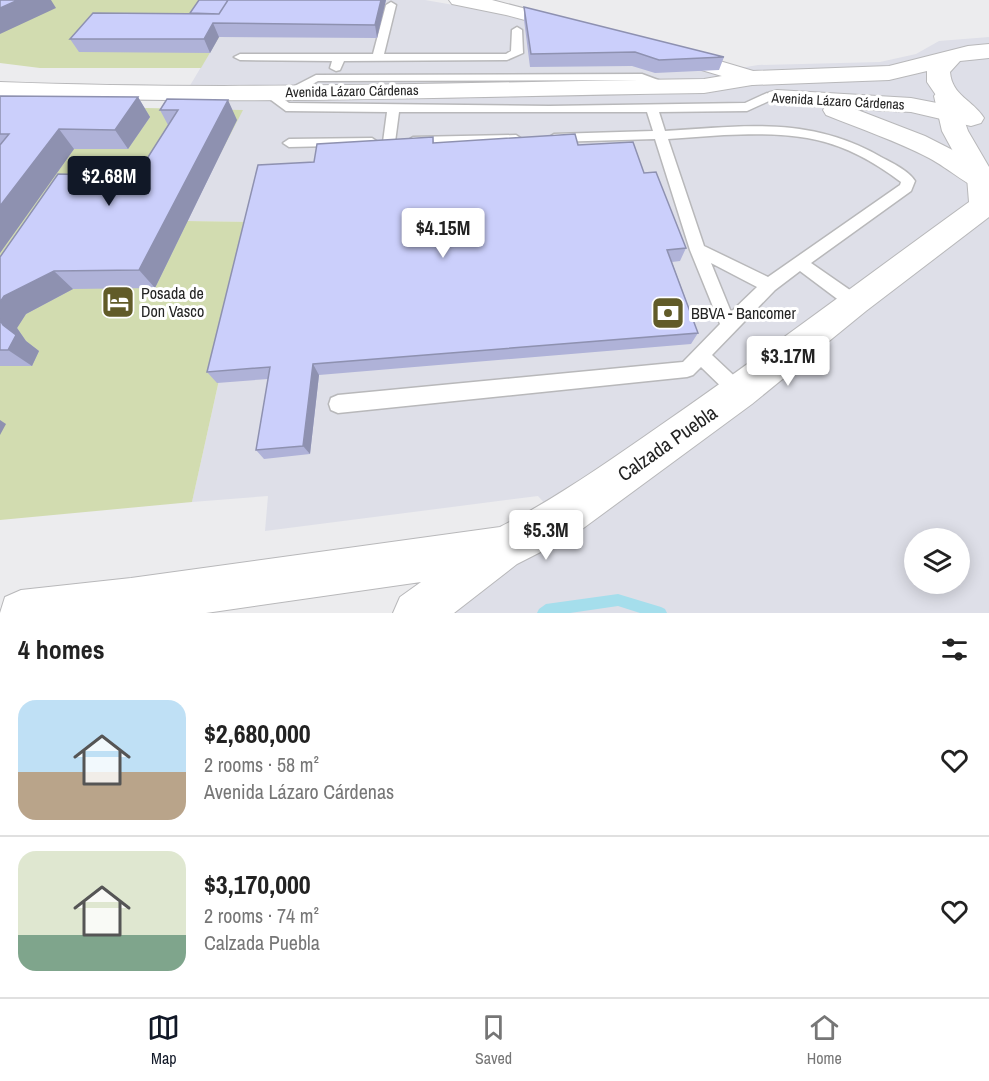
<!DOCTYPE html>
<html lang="en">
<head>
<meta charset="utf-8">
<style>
	body { margin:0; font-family:"Archivo Narrow",sans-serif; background:#f2f2f2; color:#222; height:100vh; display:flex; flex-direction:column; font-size:22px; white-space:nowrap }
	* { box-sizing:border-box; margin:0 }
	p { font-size:20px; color:#767676 }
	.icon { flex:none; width:33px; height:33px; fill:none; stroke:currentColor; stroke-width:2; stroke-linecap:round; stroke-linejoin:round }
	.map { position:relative; height:613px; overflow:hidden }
	.panel { display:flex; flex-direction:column; background:#fff; flex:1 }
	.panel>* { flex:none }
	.fabs { position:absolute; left:904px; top:528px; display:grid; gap:12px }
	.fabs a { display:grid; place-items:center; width:66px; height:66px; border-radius:50%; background:#fff; box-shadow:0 3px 15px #0003; font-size:30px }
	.price { position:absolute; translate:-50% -51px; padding:0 14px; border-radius:6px; background:#fff; color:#222; font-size:20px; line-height:39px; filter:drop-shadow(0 2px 3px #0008) }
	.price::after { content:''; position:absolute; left:50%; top:36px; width:18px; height:14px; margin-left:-9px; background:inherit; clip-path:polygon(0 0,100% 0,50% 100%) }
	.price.active { background:#111827; color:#fff }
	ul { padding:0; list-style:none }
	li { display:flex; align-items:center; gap:18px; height:150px; padding:0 18px }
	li+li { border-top:2px solid #e0e0e0 }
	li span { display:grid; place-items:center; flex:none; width:168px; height:120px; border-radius:18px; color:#555 }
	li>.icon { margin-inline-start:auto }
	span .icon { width:72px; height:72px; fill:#fffc; stroke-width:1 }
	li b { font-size:26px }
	h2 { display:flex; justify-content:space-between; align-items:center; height:72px; padding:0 18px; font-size:26px }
	.dock { display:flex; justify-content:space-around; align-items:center; height:84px; border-top:2px solid #e0e0e0; background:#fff; font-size:16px; color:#767676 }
	.dock a { display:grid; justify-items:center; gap:3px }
	.dock .active { color:#111827 }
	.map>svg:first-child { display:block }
	.built { fill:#dedfe8; fill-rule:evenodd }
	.green { fill:#d2dcb0 }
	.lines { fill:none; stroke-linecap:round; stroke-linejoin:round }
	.stream { fill:#a5deec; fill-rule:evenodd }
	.lane-casing { stroke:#b8b8ba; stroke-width:3 }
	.street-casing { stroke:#b8b8ba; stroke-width:2 }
	.primary-casing { stroke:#b8b8ba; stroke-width:2 }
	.lane { fill:#fff; fill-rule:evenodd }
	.street { fill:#fff; fill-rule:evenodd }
	.primary { fill:#fff; fill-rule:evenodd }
	.wall { fill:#afb2d8 }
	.shaded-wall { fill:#8e91b0 }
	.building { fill:#cbcffb; stroke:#8e91b0; stroke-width:1.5 }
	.labels { text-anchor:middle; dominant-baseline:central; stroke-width:6; stroke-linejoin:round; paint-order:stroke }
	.far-street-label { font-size:14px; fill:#242424; stroke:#fff }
	.poi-label { font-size:16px; fill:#242424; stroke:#fff; text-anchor:start }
	.near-street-label { font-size:20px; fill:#242424; stroke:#fff }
</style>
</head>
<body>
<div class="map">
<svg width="989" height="613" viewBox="0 0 989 613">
	<rect width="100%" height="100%" fill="#ececee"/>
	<path class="built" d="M241,0H425L488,11L722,71L758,65L880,62L916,54L939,41L989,37V613H416L559,519L538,496L265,531L268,496L192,502L254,222L186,221L242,110L176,109ZM915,538H960V584H915Z"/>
	<path class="green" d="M0,0H241L201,68H40L0,63Z
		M0,105L243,110L186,221L254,222L192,502L0,520Z"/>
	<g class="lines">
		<path class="stream" d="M618,594L661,607L665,609L667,613H640L618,606L570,613H537L539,609L546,604Z"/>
		<g class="lane-casing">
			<path id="lane" d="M391,2L396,5L384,54H506L511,51L512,30L517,27L522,30L523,53L507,60L344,61L340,70L336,71L330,68L332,61L240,60L234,57L240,54H373L386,5Z
				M642,74L677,87L671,91L641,80L318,81L293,95L289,96L283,92L316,75Z
				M267,87L289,103L549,106L745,103L767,93L773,97L771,100L747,111L659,112L665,131C744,126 810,116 881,157C892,163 908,170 915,181L911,191L811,263L860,297L862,302L860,307L854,309L848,307L800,271L775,290L712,355L745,386L748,392L745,398L739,400L733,398L701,367L693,375L687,377L338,413L331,410L329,404L331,398L338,395L683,362L720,324L690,250L655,139L554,142L548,138L554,134L653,131L647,112H399L395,142L389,146L383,142L387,112L286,111L263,94L261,91ZM724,135C798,132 840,136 901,182L900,185L768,277L704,246L668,139ZM711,263L757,287L731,312Z
				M516,135L522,139L521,142L413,145L407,141L413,137Z
				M372,138L378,142L377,145L289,147L283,143L289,139Z"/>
		</g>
		<g class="street-casing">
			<path id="street" d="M449,0H492L573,21L576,25L573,29L566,31L506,15L452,4Z
				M676,48L760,73L764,78L760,83L752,85L668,60L665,55L668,50Z
				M946,89L954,91L968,131L989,167V217L866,311L752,404L574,535L517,564L454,613H393L400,597L421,582L206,613H0L5,597L21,590L131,578L500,527C557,498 606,463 658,427C764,354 865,277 969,202L967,177L942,131L934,96L938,91Z"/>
		</g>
		<g class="primary-casing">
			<path id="primary" d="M989,44V58L960,61L950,72C952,96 973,100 984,118L981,123L971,126L911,112L855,109L925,136L984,166L989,170V194C972,189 948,168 929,158C896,141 861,129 826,115L823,110L825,107L769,102L765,97L769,92L777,90L911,98L942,104L927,82V71L889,80L752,85L704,93C470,96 234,106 0,96V82C234,91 470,82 704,79L752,71L889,66L968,46Z"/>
		</g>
		<use href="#lane" class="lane"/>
		<use href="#street" class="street"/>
		<use href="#primary" class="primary"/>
	</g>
	<path class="wall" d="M386,0L377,38L219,37L210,53L79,52L70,39L190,13Z
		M524,7L724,57L719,70L655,73L632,66L530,67L524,20Z
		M0,96L138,97L150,117L128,149H74L0,253Z
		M167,99L237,120L155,288L73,289L26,314L17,328L26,341L39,351L32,366H0V257L136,176L168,125L160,110Z
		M433,137L434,143L578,145L644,173L686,248L680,261L672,262L698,333L691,344L319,375L310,454L264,459L256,450L268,379L217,383L207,372L314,162Z"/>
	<path class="shaded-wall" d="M18,0H51L56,8L0,34V8Z
		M381,0H386L377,38L375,25Z
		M213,23L219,37L210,53L204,39Z
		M138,97L150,117L128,149L115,130Z
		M228,100L237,120L155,288L139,270Z
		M59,129L74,149L0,253V206Z
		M54,271L73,289L26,314L17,328L26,341L39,351L32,366L8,350L3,325L0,320V302L4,296Z
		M313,364L319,375L310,454L303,446Z
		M0,420L6,424L0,435Z"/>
	<path class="building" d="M0,0H18L0,8Z
		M199,0H228L219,14L190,13Z
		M228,0H381L375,25L213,23L204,39H70L93,13L219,14Z
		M524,7L724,57L659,60L635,52L531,54Z
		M0,96L138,97L115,130L59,129L0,206V145L9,134H0Z
		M167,99L228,100L139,270L54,271L4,296L0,302V257L58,174L136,176L178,110H160Z
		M575,134L578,145L633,142L644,173L656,172L686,248L667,250L698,333L313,364L303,446L256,450L270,367L207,372L258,165L314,162L317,144L433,137V143Z
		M0,320L3,325L16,335L8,350H0Z"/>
	<defs>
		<g id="hotel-square" transform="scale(1.725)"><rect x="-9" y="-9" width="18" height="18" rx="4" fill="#615b28" stroke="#fff"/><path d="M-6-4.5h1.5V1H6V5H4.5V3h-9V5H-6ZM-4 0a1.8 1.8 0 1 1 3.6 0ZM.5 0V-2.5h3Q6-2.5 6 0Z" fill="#fff"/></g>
		<g id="bank-square" transform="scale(1.725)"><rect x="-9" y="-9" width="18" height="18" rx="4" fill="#615b28" stroke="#fff"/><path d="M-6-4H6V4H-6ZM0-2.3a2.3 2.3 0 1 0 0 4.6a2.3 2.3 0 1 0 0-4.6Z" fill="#fff"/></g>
	</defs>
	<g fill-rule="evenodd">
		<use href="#hotel-square" x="118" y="302"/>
		<use href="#bank-square" x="668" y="313"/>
	</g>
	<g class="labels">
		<g class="far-street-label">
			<text transform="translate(352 91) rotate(-1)">Avenida Lázaro Cárdenas</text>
			<text transform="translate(838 101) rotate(3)">Avenida Lázaro Cárdenas</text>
		</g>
		<g class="poi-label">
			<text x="141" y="293">Posada de<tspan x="141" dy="18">Don Vasco</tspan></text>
			<text x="691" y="313">BBVA - Bancomer</text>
		</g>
		<g class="near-street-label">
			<text transform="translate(667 443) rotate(-35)">Calzada Puebla</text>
		</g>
	</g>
</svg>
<div class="fabs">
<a><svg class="icon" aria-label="layers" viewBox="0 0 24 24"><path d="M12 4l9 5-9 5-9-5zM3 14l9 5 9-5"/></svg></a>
</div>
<b class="price active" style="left:109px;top:207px">$2.68M</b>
<b class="price" style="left:443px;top:259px">$4.15M</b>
<b class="price" style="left:788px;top:387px">$3.17M</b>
<b class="price" style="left:546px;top:561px">$5.3M</b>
</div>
<section class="panel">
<h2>4 homes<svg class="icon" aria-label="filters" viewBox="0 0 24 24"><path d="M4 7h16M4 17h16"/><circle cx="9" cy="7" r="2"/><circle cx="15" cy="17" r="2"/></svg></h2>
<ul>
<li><span style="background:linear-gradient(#bfe0f5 60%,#b9a48a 0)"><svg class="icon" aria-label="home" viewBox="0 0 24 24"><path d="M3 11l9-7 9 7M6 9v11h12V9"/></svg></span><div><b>$2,680,000</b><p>2 rooms · 58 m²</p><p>Avenida Lázaro Cárdenas</p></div><svg class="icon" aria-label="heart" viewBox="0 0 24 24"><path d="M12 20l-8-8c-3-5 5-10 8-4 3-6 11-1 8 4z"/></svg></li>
<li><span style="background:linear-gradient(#dfe7d0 70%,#7fa58c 0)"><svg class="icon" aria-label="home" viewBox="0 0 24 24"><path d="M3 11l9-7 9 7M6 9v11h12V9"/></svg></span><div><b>$3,170,000</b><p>2 rooms · 74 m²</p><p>Calzada Puebla</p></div><svg class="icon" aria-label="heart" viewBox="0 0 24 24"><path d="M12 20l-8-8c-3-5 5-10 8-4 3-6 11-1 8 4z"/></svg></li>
</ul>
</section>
<nav class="dock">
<a class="active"><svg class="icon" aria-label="map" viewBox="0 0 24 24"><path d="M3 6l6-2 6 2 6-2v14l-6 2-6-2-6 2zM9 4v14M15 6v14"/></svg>Map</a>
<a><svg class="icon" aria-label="saved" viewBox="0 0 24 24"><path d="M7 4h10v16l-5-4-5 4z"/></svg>Saved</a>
<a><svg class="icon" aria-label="home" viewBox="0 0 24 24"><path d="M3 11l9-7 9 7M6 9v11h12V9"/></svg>Home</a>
</nav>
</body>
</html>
